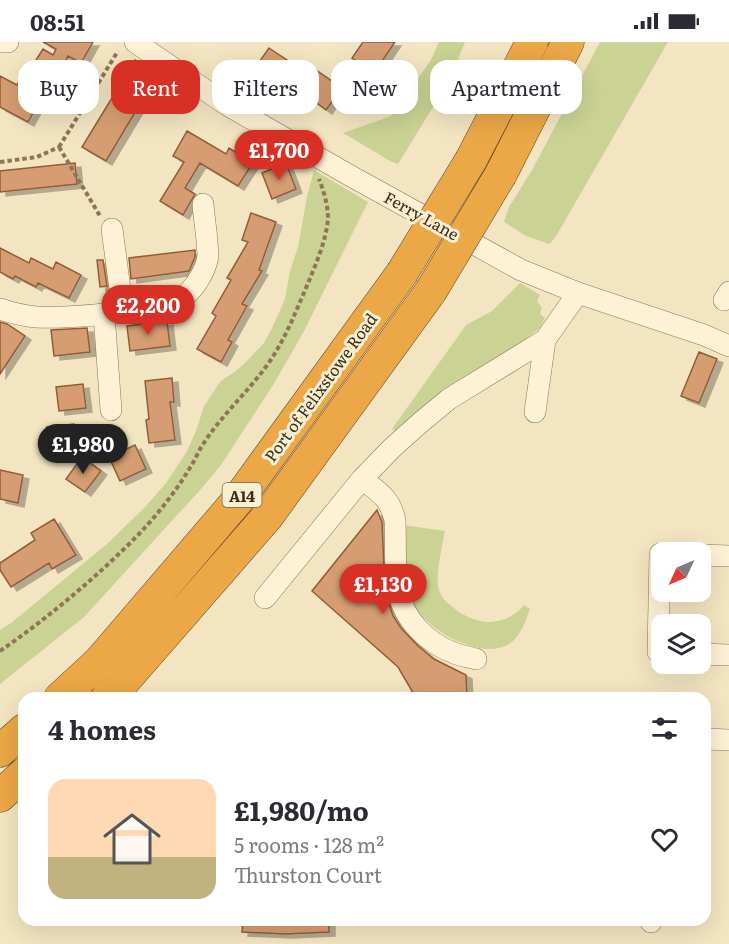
<!DOCTYPE html>
<html lang="en">
<head>
<meta charset="utf-8">
<style>
	body { margin:0; font-family:Literata,serif; background:#f7f7f7; color:#2b2b33; height:100vh; display:flex; flex-direction:column; font-size:22px; white-space:nowrap }
	* { box-sizing:border-box; margin:0 }
	p { font-size:20px; color:#7c7c81 }
	.icon { flex:none; width:33px; height:33px; fill:none; stroke:currentColor; stroke-width:2; stroke-linecap:round; stroke-linejoin:round }
	.map { position:relative; flex:1; overflow:hidden }
	.drawer { position:absolute; left:18px; top:650px; width:693px; height:234px; display:flex; flex-direction:column; background:#fff; border-radius:18px; box-shadow:0 6px 24px #0002 }
	.drawer>* { flex:none }
	.hud { position:absolute; left:18px; top:18px; width:693px; height:54px; display:flex; gap:12px }
	.needle { width:39px; rotate:226deg }
	.fabs { position:absolute; left:651px; top:500px; display:grid; gap:12px }
	.fabs a { display:grid; place-items:center; width:60px; height:60px; border-radius:12px; background:#fff; box-shadow:0 6px 24px #0002; font-size:30px }
	.price { position:absolute; translate:-50% -51px; padding:0 14px; border-radius:21px; background:#d93025; color:#fff; font-size:20px; line-height:39px; filter:drop-shadow(0 2px 3px #0008) }
	.price::after { content:''; position:absolute; left:50%; top:36px; width:18px; height:14px; margin-left:-9px; background:inherit; clip-path:polygon(0 0,100% 0,50% 100%) }
	.price.on { background:#222; color:#fff }
	ul { padding:0; list-style:none }
	li { display:flex; align-items:center; gap:18px; height:150px; padding:0 30px }
	li+li { border-top:2px solid #e1e1e2 }
	li span { display:grid; place-items:center; flex:none; width:168px; height:120px; border-radius:18px; color:#555 }
	li>.icon { margin-inline-start:auto }
	span .icon { width:72px; height:72px; fill:#fffc; stroke-width:1 }
	li b { font-size:26px }
	h2 { display:flex; justify-content:space-between; align-items:center; height:72px; padding:0 30px; font-size:26px }
	.tag { padding:0 21px; border-radius:18px; background:#fff; box-shadow:0 6px 24px #0002; font-size:21px; line-height:54px }
	.tag.on { background:#d93025; color:#fff }
	.status { display:flex; justify-content:space-between; align-items:center; height:42px; padding:0 30px; background:#fff; direction:ltr }
	.status svg { height:16px; fill:currentColor }
	.map>svg:first-child { display:block }
	.green { fill:#cad393 }
	.building { fill:#d69d72; stroke:#915d39; stroke-width:1.5; filter:url(#shadow) }
	.lines { fill:none; stroke-linecap:round; stroke-linejoin:round }
	.minor-casing { stroke:#8f7556; stroke-width:22 }
	.highway-casing { stroke:#5c432b; stroke-width:33 }
	.path { stroke:#8f7556; stroke-width:4; stroke-dasharray:4.5 3; stroke-linecap:butt }
	.minor { stroke:#fdf2d5; stroke-width:21 }
	.highway { stroke:#eca747; stroke-width:32 }
	.highway-bridge-casing { stroke:#5c432b; stroke-width:33; stroke-linecap:butt }
	.highway-bridge { stroke:#eca747; stroke-width:32 }
	.labels { text-anchor:middle; dominant-baseline:central; stroke-width:6; stroke-linejoin:round; paint-order:stroke }
	.shield { fill:#f9efd1; stroke:#756652; stroke-width:1.5 }
	.shield-label { font-size:15px; font-weight:bold; fill:#3d2c1c }
	.street-label { font-size:16px; fill:#3d2c1c; stroke:#f9efd1 }
</style>
</head>
<body>
<div class="status"><b>08:51</b><svg viewBox="0 0 49 12"><path d="M0 12V9h3v3zM5 12V6h3v6zM10 12V3h3v9zM15 12V0h3v12zM26 1h20v11H26zM47 4h2v5h-2z"/></svg></div>
<div class="map">
<svg width="729" height="902" viewBox="0 0 729 902">
	<defs>
		<filter id="shadow"><feDropShadow dx="6" dy="4" stdDeviation="0" flood-color="#0004"/></filter>
	</defs>
	<rect width="100%" height="100%" fill="#f3e5c1"/>
	<path class="green" d="M439,0H465L449,39L398,122L390,119L343,91L391,74L431,18Z
		M600,0H668L555,196L549,202L526,194L504,180L509,165L532,128Z
		M314,128L368,160L304,289L275,340L221,423L201,447L84,575L0,642V588L11,581L107,502L145,465L166,441L186,411L196,389L204,364L218,343L222,338L236,329L245,321L264,301L272,286L285,257L290,229L298,205L307,155Z
		M520,241L540,253L537,259L542,266L540,272L545,276L540,286L403,394L392,387L466,283L492,269Z
		M403,483L445,489C442,504 436,531 438,544C440,555 446,560 454,566C476,584 505,586 524,563L530,567C525,580 521,594 509,602C482,619 428,589 415,564C405,544 405,506 403,483Z"/>
	<path class="building" d="M43,0H93L81,21L68,14L45,55L43,53L28,80L0,65V34L17,43L26,28L29,29L43,7L53,13L56,7Z
		M363,0H395L374,31L352,16Z
		M269,6L302,28L307,22L342,46L326,68L275,30L271,33L257,23Z
		M135,18L158,32L106,119L82,105Z
		M187,89L226,112L229,106L253,121L238,144L200,121L185,146L195,152L183,173L160,159L184,120L173,114Z
		M75,121L77,142L0,150V129Z
		M286,121L296,147L272,157L262,131Z
		M251,171L276,180L259,228L262,229L242,262L247,264L228,298L232,300L221,320L197,307L216,274L212,271L231,238L227,236L248,200L242,198Z
		M0,206L29,221L31,216L53,227L56,220L81,233L69,256L38,241L36,245L15,234L13,237L0,230Z
		M195,208V215L189,229L131,237L129,216Z
		M97,218H103L107,244L100,245Z
		M167,279L170,304L130,309L127,284Z
		M0,280L7,282L25,294L0,332Z
		M87,286L90,310L54,314L51,288Z
		M699,310L717,317L699,361L681,354Z
		M172,336L174,360H170L175,398L149,401L146,378L149,377L145,339Z
		M83,342L86,366L59,369L56,345Z
		M74,382L76,405L49,408L47,385Z
		M135,403L146,427L120,439L109,415Z
		M82,415L101,429L85,450L66,437Z
		M0,428L23,433L18,461L0,457Z
		M377,468L382,480L385,550L393,574L401,586L418,604L434,617L466,633L467,656H416L398,625L312,549Z
		M54,477L76,513L52,527L49,521L11,545L0,528V521L35,498L31,491Z
		M243,878H329V890L286,892L242,890Z"/>
	<g class="lines">
		<g class="minor-casing">
			<path id="minor" d="M0,0H8
				M135,0L227,63L349,133L521,228L578,251L704,293L729,304
				M112,187L123,270
				M724,258L729,250
				M0,267C12,271 24,274 36,275C65,277 171,270 189,250C198,241 207,225 208,213C208,209 207,204 207,199C206,187 204,175 203,162
				M104,272L111,368
				M535,370L545,298
				M362,437C379,450 390,456 395,478C396,501 394,525 398,548C403,577 427,601 454,611C461,614 469,615 476,617
				M662,512H660L658,610H662
				M700,513L729,514
				M265,556L362,437L392,406L420,381L449,357L545,298L578,251
				M700,612L729,613
				M705,697L729,698
				M651,878V880"/>
		</g>
		<g class="highway-casing">
			<path id="highway" d="M471,118L532,0
				M501,132L568,0
				M60,656L100,619L237,459L402,231
				M107,656L118,646L267,475L431,249
				M0,709L24,688
				M0,754L24,732"/>
		</g>
		<path class="path" d="M59,105L118,9
			M59,105L100,174
			M0,120L37,115L59,105
			M0,609C48,576 98,534 139,492C158,472 177,448 191,424C195,418 198,410 202,404C219,376 245,353 265,326C283,302 294,274 306,246C315,224 326,200 328,177C328,163 324,150 319,137"/>
		<use href="#minor" class="minor"/>
		<use href="#highway" class="highway"/>
		<g class="highway-bridge-casing">
			<path id="highway-bridge" d="M402,231L471,118
				M431,249L501,132"/>
		</g>
		<use href="#highway-bridge" class="highway-bridge"/>
	</g>
	<g class="labels">
		<rect class="shield" x="222.5" y="441" width="39" height="24" rx="4.5"/>
		<g class="shield-label">
			<text x="242" y="453">A14</text>
		</g>
		<g class="street-label">
			<text transform="translate(422 173) rotate(29)">Ferry Lane</text>
			<text transform="translate(320 345) rotate(-54)">Port of Felixstowe Road</text>
		</g>
	</g>
</svg>
<div class="fabs">
<a><svg class="needle" viewBox="-14 -14 28 28"><path d="M0-13l5 13h-10z" fill="#e53935"/><path d="M0 13l5-13h-10z" fill="#7c7c81"/></svg></a>
<a><svg class="icon" aria-label="layers" viewBox="0 0 24 24"><path d="M12 4l9 5-9 5-9-5zM3 14l9 5 9-5"/></svg></a>
</div>
<b class="price" style="left:279px;top:139px">£1,700</b>
<b class="price" style="left:148px;top:294px">£2,200</b>
<b class="price on" style="left:83px;top:433px">£1,980</b>
<b class="price" style="left:383px;top:573px">£1,130</b>
<div class="hud">
<a class="tag">Buy</a>
<a class="tag on">Rent</a>
<a class="tag">Filters</a>
<a class="tag">New</a>
<a class="tag">Apartment</a>
</div>
<section class="drawer">
<h2>4 homes<svg class="icon" aria-label="filters" viewBox="0 0 24 24"><path d="M4 7h16M4 17h16"/><circle cx="9" cy="7" r="2"/><circle cx="15" cy="17" r="2"/></svg></h2>
<ul>
<li><span style="background:linear-gradient(#ffd9b3 65%,#c2b280 0)"><svg class="icon" aria-label="home" viewBox="0 0 24 24"><path d="M3 11l9-7 9 7M6 9v11h12V9"/></svg></span><div><b>£1,980/mo</b><p>5 rooms · 128 m²</p><p>Thurston Court</p></div><svg class="icon" aria-label="heart" viewBox="0 0 24 24"><path d="M12 20l-8-8c-3-5 5-10 8-4 3-6 11-1 8 4z"/></svg></li>
</ul>
</section>
</div>
</body>
</html>
